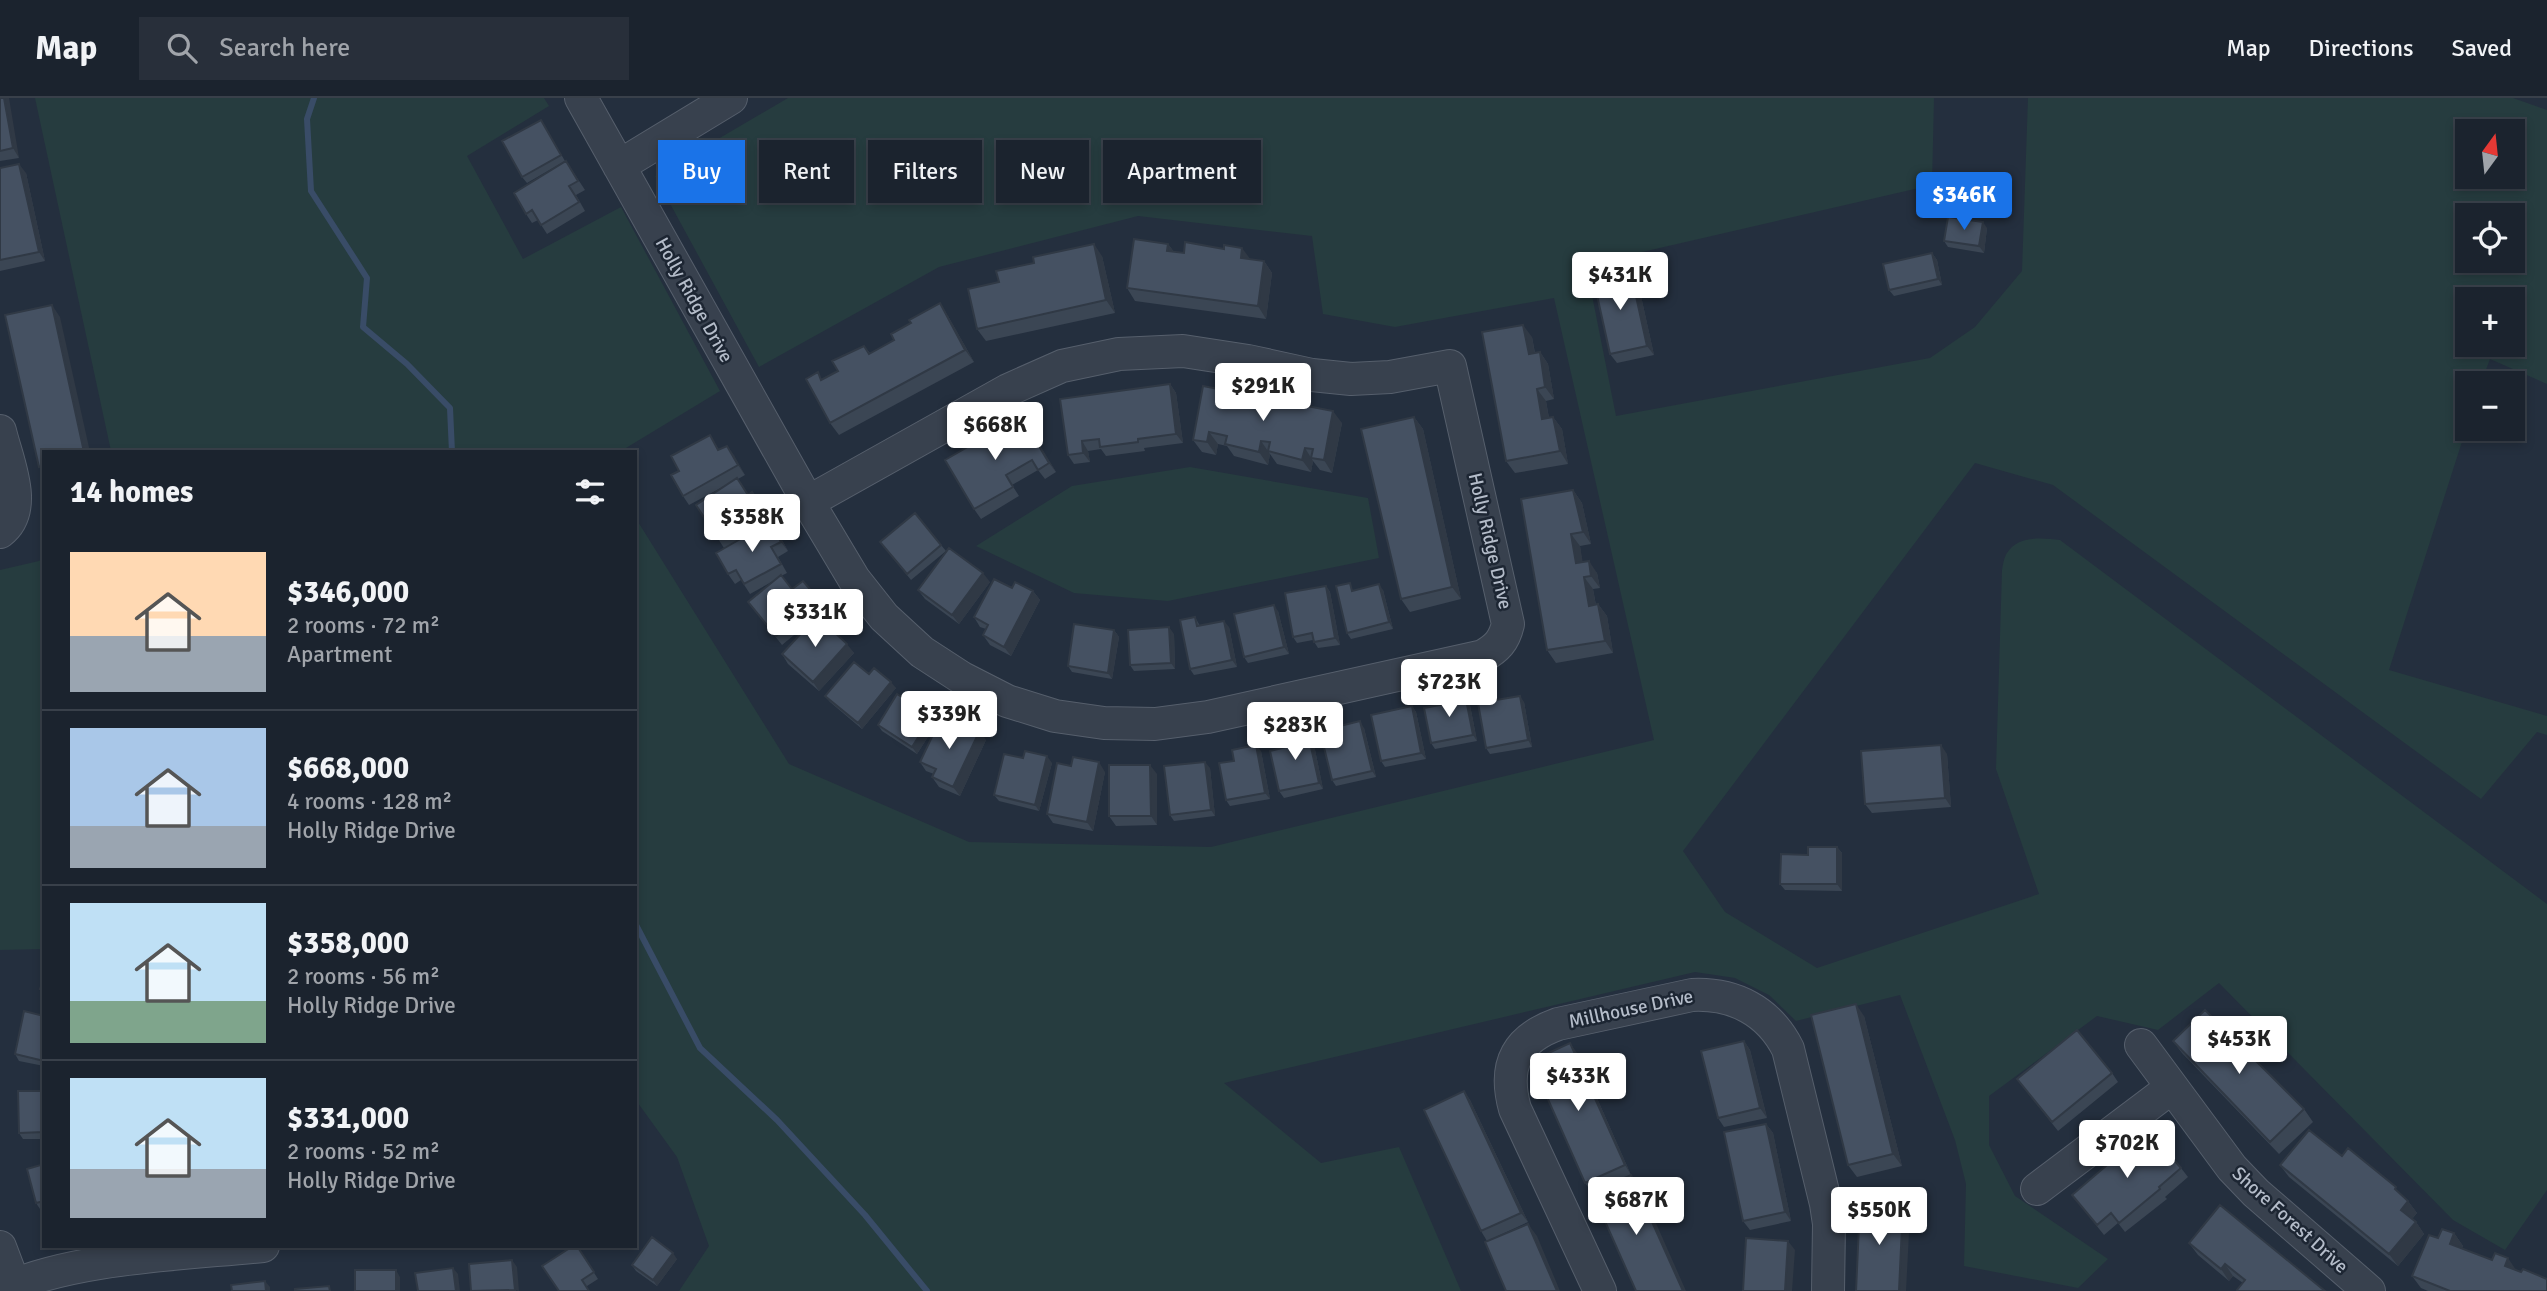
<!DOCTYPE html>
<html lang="en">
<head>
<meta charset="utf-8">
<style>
	body { margin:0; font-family:Signika,sans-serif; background:#282f3a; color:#f1f3f6; height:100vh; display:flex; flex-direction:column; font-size:26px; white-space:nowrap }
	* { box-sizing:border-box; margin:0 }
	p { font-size:23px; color:#a0a4aa }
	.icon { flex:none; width:38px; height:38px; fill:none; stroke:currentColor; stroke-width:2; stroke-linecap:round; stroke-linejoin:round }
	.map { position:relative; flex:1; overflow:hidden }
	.side { position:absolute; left:42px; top:352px; width:595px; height:798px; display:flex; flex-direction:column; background:#1b232e; border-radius:0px; box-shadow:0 4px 10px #0003,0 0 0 2px #39404a }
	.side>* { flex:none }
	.banner { position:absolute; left:658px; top:42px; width:665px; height:63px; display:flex; gap:14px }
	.needle { width:46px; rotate:15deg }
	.controls { position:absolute; left:2455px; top:21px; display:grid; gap:14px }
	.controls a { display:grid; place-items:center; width:70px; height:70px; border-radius:0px; background:#1b232e; box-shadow:0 4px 10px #0003,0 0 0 2px #39404a; font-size:35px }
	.price { position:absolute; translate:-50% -60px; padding:0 16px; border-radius:7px; background:#fff; color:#222; font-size:23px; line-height:46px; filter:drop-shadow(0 2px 4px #0008) }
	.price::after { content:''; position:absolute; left:50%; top:42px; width:21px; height:16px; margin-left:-10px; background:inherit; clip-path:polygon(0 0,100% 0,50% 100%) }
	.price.active { background:#1a73e8; color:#fff }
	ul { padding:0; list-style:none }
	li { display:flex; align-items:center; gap:21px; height:175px; padding:0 28px }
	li+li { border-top:2px solid #39404a }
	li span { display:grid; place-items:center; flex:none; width:196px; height:140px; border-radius:0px; color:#555 }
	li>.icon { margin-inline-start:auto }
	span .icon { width:84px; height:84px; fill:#fffc; stroke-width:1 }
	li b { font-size:30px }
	h2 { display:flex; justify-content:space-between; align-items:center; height:84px; padding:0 28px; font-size:30px }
	.chip { padding:0 24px; border-radius:0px; background:#1b232e; box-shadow:0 4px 10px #0003,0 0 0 2px #39404a; font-size:24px; line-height:63px }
	.chip.active { background:#1a73e8; color:#fff }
	header { display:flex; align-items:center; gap:42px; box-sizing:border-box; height:98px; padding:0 35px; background:#1b232e; border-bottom:2px solid #39404a }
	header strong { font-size:33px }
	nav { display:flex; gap:38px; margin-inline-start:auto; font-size:24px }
	.search { width:490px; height:63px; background:#282f3a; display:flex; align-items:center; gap:18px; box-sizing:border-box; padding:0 24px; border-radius:0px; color:#a0a4aa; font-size:26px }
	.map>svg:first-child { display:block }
	.green { fill:#263c3f; fill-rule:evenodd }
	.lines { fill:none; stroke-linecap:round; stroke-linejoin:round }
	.stream { stroke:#394c67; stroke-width:6 }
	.minor-casing { stroke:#565f6c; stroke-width:34 }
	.minor { stroke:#38414e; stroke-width:32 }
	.wall { fill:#3b4654 }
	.shaded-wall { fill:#303945 }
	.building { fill:#455162; stroke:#303945; stroke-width:2 }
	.labels { text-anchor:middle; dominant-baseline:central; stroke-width:5; stroke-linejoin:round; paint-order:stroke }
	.street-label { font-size:19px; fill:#b4bcc9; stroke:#1d2633 }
</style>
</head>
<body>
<header>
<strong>Map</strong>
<div class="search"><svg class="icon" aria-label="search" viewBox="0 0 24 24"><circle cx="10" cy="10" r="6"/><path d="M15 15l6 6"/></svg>Search here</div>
<nav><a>Map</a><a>Directions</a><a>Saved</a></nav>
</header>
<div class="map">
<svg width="2547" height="1193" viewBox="0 0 2547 1193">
	<rect width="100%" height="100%" fill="#242f3e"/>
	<path class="green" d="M35,0H544L549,8L467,58L523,161L621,109L720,293L621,353H111Z
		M788,0H1934L1932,87L1586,167L1616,318L1930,260L1975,229L2022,173L2028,0H2513L2547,12V286L2490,261L2481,285H2468L2467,328L2389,572L2547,618V637L2537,634L2481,701L2053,387L1975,365L1683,753L1725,814L1817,870L2039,796L1996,671L2002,472C2003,467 2004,459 2007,455C2018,437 2043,440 2060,442L2547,806V1092L2505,1152L2453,1122L2219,885L2158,932L2097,918L1989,998V1047L2015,1098L2108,1161L2078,1190L1964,1168L1966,1086L1955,1042L1900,897L1796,923L1769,897L1735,880L1695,874L1224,985L1321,1065L1399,1049L1461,1193H679L709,1148L677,1059L635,1001V419L789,666L969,744L1211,749L1654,642L1554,200L1395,229L1323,216L1312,138L1138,118L939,169L759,269L655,78ZM2468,33H2513V79H2468ZM2468,117H2513V163H2468ZM2468,201H2513V247H2468Z
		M1190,369L1368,400L1379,460L1168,503L1074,495L976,448L1072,388Z
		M44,458V851L0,852V472L39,463Z"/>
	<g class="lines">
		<path class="stream" d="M314,0L307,21L311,93L367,180L363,229L407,266L450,310L452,354
			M635,825L700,950L777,1022L865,1117L927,1193"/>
		<g class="minor-casing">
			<path id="minor" d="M581,0L808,404L854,481L884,519L922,554L962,580L1007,603L1055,618L1104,625L1155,626L1208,619L1483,558C1497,550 1504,543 1508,526L1450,268L1390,279L1351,281L1312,277L1248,263L1183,253L1119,256L1062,268L1008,292L808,404
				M619,68L731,0
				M0,333C7,363 30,411 0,434
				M2141,947L2232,1070L2256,1095L2369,1193
				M2037,1091L2171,990
				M0,1149L14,1186
				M0,1193C71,1159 184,1156 263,1148
				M1600,1193L1515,1011C1503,968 1516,941 1558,926L1692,897C1734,895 1769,913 1788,951L1826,1106L1829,1126L1828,1193"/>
		</g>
		<use href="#minor" class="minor"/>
	</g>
	<path class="wall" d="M0,0L19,60L0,63Z
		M541,22L565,63L527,85L522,79Z
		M566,63L585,92L576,97L585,113L547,136L538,122L532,125L526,116Z
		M0,70L26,75L45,163L0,173Z
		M1987,130L1984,155L1948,149L1944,143Z
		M1168,146L1174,154L1264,163L1272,175L1266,221L1135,203L1127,190Z
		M1932,155L1937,162L1942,187L1894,198L1889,192Z
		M1102,158L1115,215L986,243L977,231L999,184Z
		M1630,171L1637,180L1654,257L1617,265L1610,256Z
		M948,218L974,264L839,337L830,325L822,281L838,273L864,248L870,255Z
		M1532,239L1535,255L1540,254L1548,266L1554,301L1546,303L1549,320L1553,319L1562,331L1568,366L1515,375L1506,363Z
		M1170,286L1176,295L1183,345L1144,350L1145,353L1106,358L1101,351L1088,353L1090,364L1074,366L1068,357L1060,301Z
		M1203,288L1342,325L1332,375L1320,372L1313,363L1311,374L1277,366L1270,356L1268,367L1234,358L1227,348L1218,346L1216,357L1202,354L1193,342Z
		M1021,318L1056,374L1045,381L1038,372L1012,387L1019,398L981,421L974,411Z
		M1414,319L1423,331L1461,501L1410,514L1401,501Z
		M710,337L719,352L727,348L745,377L738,381L748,396L752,394L771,421L740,441L777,433L788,453L778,459L787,475L781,478L792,491L819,502L825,511L817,518L854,555L819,593L788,566L782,556L817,518L782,547L748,504L775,482L750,496L741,482L735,486L728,476L724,450L696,407L732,384L689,407L683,398L679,373Z
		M1573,392L1582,405L1591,446L1580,448L1582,464L1597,475L1600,490L1593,491L1596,507L1598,506L1607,518L1613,555L1556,565L1547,552Z
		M880,444L941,447L946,453L911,482Z
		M990,484L959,526L925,501L918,492Z
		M1326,488L1330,494L1340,547L1318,550L1313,542L1297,545L1293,539Z
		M1012,490L1033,493L1040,502L1011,558L990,547L983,537L986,531L980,529L974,519Z
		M1355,492H1383L1393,531L1351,541L1347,535Z
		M1278,513L1289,556L1248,565L1244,559Z
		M1195,519L1200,528L1229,529L1237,569L1194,577L1190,571Z
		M1114,532L1119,539L1112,581L1072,574L1068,568Z
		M1174,536L1175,571L1134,573L1130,567Z
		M869,576L896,590L862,631L830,604L825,598Z
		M1469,602L1477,643L1435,651L1431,645L1440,607Z
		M1524,604L1532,649L1490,656L1486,650Z
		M1412,608L1416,614L1426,661L1385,669L1381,663Z
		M921,611L940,620L917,656L882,633L878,627Z
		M1364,630L1376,679L1336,688L1332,682Z
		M1307,631L1312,637L1323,691L1284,700L1279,693L1286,649Z
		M956,632L986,642L960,698L939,689L932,679L934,676L926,673L920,664Z
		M1261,653L1270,701L1230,708L1226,702L1234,663Z
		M1947,656L1951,709L1872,715L1865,706Z
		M1023,660L1052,665L1039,713L999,703L994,697Z
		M1210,670L1215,718L1174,723L1170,717Z
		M1105,674L1093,733L1053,725L1047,716Z
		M1157,676V727L1116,728L1109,718Z
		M1837,749L1842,755V793L1785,792L1780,786L1808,757Z
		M44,918V968L19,963L15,956Z
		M1864,918L1902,1068L1857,1079L1848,1067Z
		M1744,943L1750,952L1767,1020L1724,1029L1718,1020Z
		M2173,943L2304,1011L2313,1024L2279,1056L2182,955Z
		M1577,955L1631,1077L1640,1089L1592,1094L1585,1085Z
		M2112,975L2118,984L2058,1033L2017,981Z
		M44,993V1041H23L19,1035Z
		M1464,993L1470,1002L1528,1124L1487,1143L1481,1133Z
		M1766,1026L1773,1035L1791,1123L1750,1132L1743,1123Z
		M2342,1058L2402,1097L2408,1103L2417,1115L2412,1121L2416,1124L2424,1136L2398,1168L2289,1079L2280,1067Z
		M44,1066V1110L40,1111L36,1105Z
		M2181,1070L2188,1079L2165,1099L2167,1101L2125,1134L2118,1125L2104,1137L2072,1097Z
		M2454,1135L2463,1148L2462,1150L2516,1172L2547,1193H2428L2421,1190L2412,1178L2438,1140Z
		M2189,1145L2325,1193L2243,1185L2233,1178L2229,1183L2198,1157Z
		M577,1148L598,1181L587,1188L559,1193Z
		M677,1161L657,1188L636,1173L632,1167Z"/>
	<path class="shaded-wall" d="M4,0H9L19,60L13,50Z
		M19,66L26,75L45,163L39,154Z
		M1983,124L1987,130L1984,155L1979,148Z
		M1094,146L1102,158L1115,215L1106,202Z
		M1168,146L1177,158L1167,153Z
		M1242,150L1251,162L1241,160Z
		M1932,155L1937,162L1942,187L1938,181Z
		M1264,163L1272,175L1266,221L1258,208Z
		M1630,171L1637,180L1654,257L1647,248Z
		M940,205L948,218L974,264L965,252Z
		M52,207L60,219L90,354H84Z
		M1523,227L1532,239L1537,269L1529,256Z
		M1540,254L1548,266L1554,301L1545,289Z
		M1170,286L1176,295L1183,345L1176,336Z
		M1537,291L1546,303L1551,333L1542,321Z
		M1333,313L1342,325L1332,375L1324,362Z
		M1021,318L1028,327L1056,374L1049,365Z
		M1414,319L1423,331L1461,501L1452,489Z
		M1553,319L1562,331L1568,366L1560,353Z
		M1209,334L1218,346L1216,357L1207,344Z
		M1082,343L1088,353L1090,364L1083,355Z
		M1261,343L1270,356L1268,367L1259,354Z
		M727,348L734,357L745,377L738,367Z
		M1305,350L1313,363L1311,374L1302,362Z
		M1573,392L1582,405L1591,446L1583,434Z
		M770,424L777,433L788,453L781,444Z
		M1571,436L1580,448L1585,477L1576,465Z
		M1589,463L1597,475L1600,490L1591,478Z
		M983,475L990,484L959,526L952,517Z
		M1584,479L1593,491L1598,520L1589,508Z
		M1379,486L1383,492L1393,531L1389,524Z
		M1326,488L1330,494L1340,547L1335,540Z
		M1033,493L1040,502L1011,558L1004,549Z
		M1598,506L1607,518L1613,555L1605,543Z
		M1274,507L1278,513L1289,556L1284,549Z
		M1224,523L1229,529L1237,569L1232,562Z
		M1169,529L1174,536L1175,571L1171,565Z
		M1114,532L1119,539L1112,581L1108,575Z
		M847,546L854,555L819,593L813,584Z
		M891,584L896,590L862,631L858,625Z
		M1465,596L1469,602L1477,643L1473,637Z
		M1520,598L1524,604L1532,649L1528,642Z
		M1412,608L1416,614L1426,661L1421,655Z
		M935,613L940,620L917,656L912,649Z
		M1360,623L1364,630L1376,679L1372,673Z
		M1307,631L1312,637L1323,691L1319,685Z
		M980,632L986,642L960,698L953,689Z
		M1256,647L1261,653L1270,701L1265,695Z
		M1941,647L1947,656L1951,709L1945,700Z
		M1047,658L1052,665L1039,713L1035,707Z
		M1099,664L1105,674L1093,733L1087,724Z
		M1205,664L1210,670L1215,718L1211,712Z
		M1150,667L1157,676V727L1151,718Z
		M1837,749L1842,755V793L1837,786Z
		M1856,906L1864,918L1902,1068L1893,1056Z
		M1744,943L1750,952L1767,1020L1760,1010Z
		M1570,945L1577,955L1631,1077L1625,1067Z
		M1464,993L1470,1002L1528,1124L1521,1115Z
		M1766,1026L1773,1035L1791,1123L1785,1114Z
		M1631,1077L1640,1089L1686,1193H1683Z
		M2408,1103L2417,1115L2409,1124L2401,1112Z
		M1903,1107L1910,1116L1906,1193H1899Z
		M2416,1124L2424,1136L2398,1168L2389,1156Z
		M1528,1126L1537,1138L1560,1193H1557Z
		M2454,1135L2463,1148L2458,1158L2450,1146Z
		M1788,1143L1795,1152L1792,1193H1785Z
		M673,1155L677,1161L657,1188L653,1182Z
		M2508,1160L2516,1172L2505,1168Z
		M512,1162L517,1169L519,1193L515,1192Z
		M2225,1166L2233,1178L2229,1183L2221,1171Z
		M453,1170L458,1176L460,1193H456Z
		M396,1172L400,1179V1193H396Z
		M265,1183L270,1189V1193H266Z"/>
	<path class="building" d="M0,0H4L13,50L0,53Z
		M541,22L561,57L522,79L502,43Z
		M566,63L578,83L569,88L579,104L541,127L532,112L526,116L514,95Z
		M19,66L39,154L0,162V70Z
		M1948,119L1983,124L1979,148L1944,143Z
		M1134,141L1168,146L1167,153L1184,155L1185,144L1224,151V147L1242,150L1241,160L1264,163L1258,208L1127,190Z
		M1094,146L1106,202L977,231L968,191L999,184L996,173L1034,165L1033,159Z
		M1932,155L1938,181L1889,192L1883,166Z
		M1630,171L1647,248L1610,256L1593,179Z
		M940,205L965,252L830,325L806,281L818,274L821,282L838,273L832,263L864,248L869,256L894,242L891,236L911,225L909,222Z
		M52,207L84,354H44V368L39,369L5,217Z
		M1523,227L1529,256L1540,254L1545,289L1537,291L1542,321L1553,319L1560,353L1506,363L1482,234Z
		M1170,286L1176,336L1138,341V344L1100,349L1099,341L1082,343L1083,355L1068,357L1060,301Z
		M1203,288L1333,313L1324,362L1311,360L1313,351L1305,350L1302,362L1268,353L1270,344L1261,343L1259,354L1225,346L1227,338L1209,334L1207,344L1193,342Z
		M1021,318L1049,365L1038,372L1032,362L1006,377L1013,389L974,411L945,362Z
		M1414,319L1452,489L1401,501L1361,331Z
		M710,337L718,352L727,348L738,367L683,398L671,377L679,373L671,358Z
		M737,380L748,397L752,394L764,412L718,441L696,407Z
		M1573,392L1583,434L1571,436L1576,465L1589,463L1591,478L1584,479L1589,508L1598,506L1605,543L1547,552L1521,401Z
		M915,415L941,447L907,476L880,444Z
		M770,424L781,444L771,449L781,466L744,486L736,472L728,476L716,455Z
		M949,450L983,475L952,517L918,492Z
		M781,477L792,491L803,483L819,502L776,538L748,504Z
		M994,481L1012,490L1015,484L1033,493L1004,549L983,537L988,527L974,519Z
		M1350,485L1352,493L1379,486L1389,524L1347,535L1336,488Z
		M1326,488L1335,540L1314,544L1312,535L1293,539L1285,495Z
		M1274,507L1284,549L1244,559L1234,516Z
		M817,518L847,546L813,584L782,556Z
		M1195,519L1197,528L1224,523L1232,562L1190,571L1180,522Z
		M1074,526L1114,532L1108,575L1068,568Z
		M1169,529L1171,565L1130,567L1128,532Z
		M854,564L869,576L874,570L891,584L858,625L825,598Z
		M897,596L921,611L924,606L935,613L912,649L878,627Z
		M1465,596L1473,637L1431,645L1424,610L1440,607L1438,601Z
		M1520,598L1528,642L1486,650L1478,605Z
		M1412,608L1421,655L1381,663L1371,617Z
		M1360,623L1372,673L1332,682L1320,633Z
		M939,624L956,632L960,624L980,632L953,689L932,679L936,671L920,664Z
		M1307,631L1319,685L1279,693L1270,653L1286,649L1283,636Z
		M1256,647L1265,695L1226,702L1219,665L1234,663L1232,652Z
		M1941,647L1945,700L1865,706L1861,653Z
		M1025,653L1047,658L1035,707L994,697L1004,656L1023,660Z
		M1073,659L1099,664L1087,724L1047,716L1057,665L1071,668Z
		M1205,664L1211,712L1170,717L1164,668Z
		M1109,667H1150L1151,718H1109Z
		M1808,749H1837V786H1780L1781,756L1808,757Z
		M44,879V892L40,891Z
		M1856,906L1893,1056L1848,1067L1811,917Z
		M2205,912L2304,1011L2270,1044L2173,943Z
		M24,913L44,918V963L15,956Z
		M2077,932L2112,975L2052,1024L2017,981Z
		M1744,943L1760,1010L1718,1020L1701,953Z
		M1570,945L1625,1067L1585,1085L1531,963Z
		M18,993H44V1034L19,1035Z
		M1464,993L1521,1115L1481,1133L1424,1012Z
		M1766,1026L1785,1114L1743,1123L1724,1034Z
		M2148,1032L2181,1070L2159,1089L2160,1091L2119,1125L2111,1115L2097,1127L2072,1097Z
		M2309,1032L2342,1058L2348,1050L2396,1089L2395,1091L2408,1103L2401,1112L2416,1124L2389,1156L2280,1067Z
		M44,1066V1103L36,1105L27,1071Z
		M1631,1077L1683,1193H1636L1592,1094Z
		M1860,1105L1903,1107L1899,1193H1856Z
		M2220,1107L2325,1193H2239L2237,1192L2245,1182L2225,1166L2221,1171L2189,1145Z
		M1528,1126L1557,1193H1506L1485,1144Z
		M2442,1131L2454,1135L2450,1146L2492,1162L2495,1155L2508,1160L2505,1168L2521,1174L2523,1171L2547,1181V1193H2450L2412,1178L2429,1137L2438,1140Z
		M652,1139L673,1155L653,1182L632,1167Z
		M1746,1140L1788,1143L1785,1193H1743Z
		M573,1148H577L594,1174L582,1182L589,1193H559L542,1168Z
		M512,1162L515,1192L471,1193L469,1166Z
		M453,1170L456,1193H418L415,1175Z
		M355,1172H396V1193H355Z
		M265,1183L266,1193H232L231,1187Z
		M329,1188L330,1193H295V1191Z"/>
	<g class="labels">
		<g class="street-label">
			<text transform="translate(694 202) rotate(61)">Holly Ridge Drive</text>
			<text transform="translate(1490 443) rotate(77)">Holly Ridge Drive</text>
			<text transform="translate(1631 911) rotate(-12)">Millhouse Drive</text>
			<text transform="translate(2290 1122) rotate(42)">Shore Forest Drive</text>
		</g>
	</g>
</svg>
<div class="controls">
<a><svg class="needle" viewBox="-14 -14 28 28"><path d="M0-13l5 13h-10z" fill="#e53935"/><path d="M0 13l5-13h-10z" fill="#a0a4aa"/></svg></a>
<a><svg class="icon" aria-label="locate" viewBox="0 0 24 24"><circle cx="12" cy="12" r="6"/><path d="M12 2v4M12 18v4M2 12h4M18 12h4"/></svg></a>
<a>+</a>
<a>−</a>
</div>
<b class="price active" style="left:1964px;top:134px">$346K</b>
<b class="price" style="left:1620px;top:214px">$431K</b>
<b class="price" style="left:1263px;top:325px">$291K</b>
<b class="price" style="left:995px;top:364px">$668K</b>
<b class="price" style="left:752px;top:456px">$358K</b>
<b class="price" style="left:815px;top:551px">$331K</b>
<b class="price" style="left:1449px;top:621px">$723K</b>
<b class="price" style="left:949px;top:653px">$339K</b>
<b class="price" style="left:1295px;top:664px">$283K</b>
<b class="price" style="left:2239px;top:978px">$453K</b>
<b class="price" style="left:1578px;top:1015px">$433K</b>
<b class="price" style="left:2127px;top:1082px">$702K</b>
<b class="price" style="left:1636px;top:1139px">$687K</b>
<b class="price" style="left:1879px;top:1149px">$550K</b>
<div class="banner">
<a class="chip active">Buy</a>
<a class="chip">Rent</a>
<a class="chip">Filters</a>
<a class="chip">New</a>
<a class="chip">Apartment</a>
</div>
<section class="side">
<h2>14 homes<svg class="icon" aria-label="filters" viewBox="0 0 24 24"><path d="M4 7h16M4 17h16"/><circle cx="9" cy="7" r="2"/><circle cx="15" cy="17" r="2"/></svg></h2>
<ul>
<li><span style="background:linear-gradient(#ffd9b3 60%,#9aa5b1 0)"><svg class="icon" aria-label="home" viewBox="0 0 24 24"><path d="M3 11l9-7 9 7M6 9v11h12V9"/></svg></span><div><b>$346,000</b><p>2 rooms · 72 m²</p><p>Apartment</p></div></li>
<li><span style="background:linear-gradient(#a9c7e8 70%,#9aa5b1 0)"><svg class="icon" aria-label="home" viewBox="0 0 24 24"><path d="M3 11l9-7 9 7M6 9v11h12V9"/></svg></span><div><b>$668,000</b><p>4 rooms · 128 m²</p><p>Holly Ridge Drive</p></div></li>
<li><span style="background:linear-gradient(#bfe0f5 70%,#7fa58c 0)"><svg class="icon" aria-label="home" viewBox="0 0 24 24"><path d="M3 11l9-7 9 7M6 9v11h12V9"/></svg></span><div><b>$358,000</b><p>2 rooms · 56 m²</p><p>Holly Ridge Drive</p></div></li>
<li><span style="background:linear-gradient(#bfe0f5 65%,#9aa5b1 0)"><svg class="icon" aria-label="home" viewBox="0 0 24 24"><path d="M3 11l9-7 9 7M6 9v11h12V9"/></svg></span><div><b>$331,000</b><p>2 rooms · 52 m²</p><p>Holly Ridge Drive</p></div></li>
</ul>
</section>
</div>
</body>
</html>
